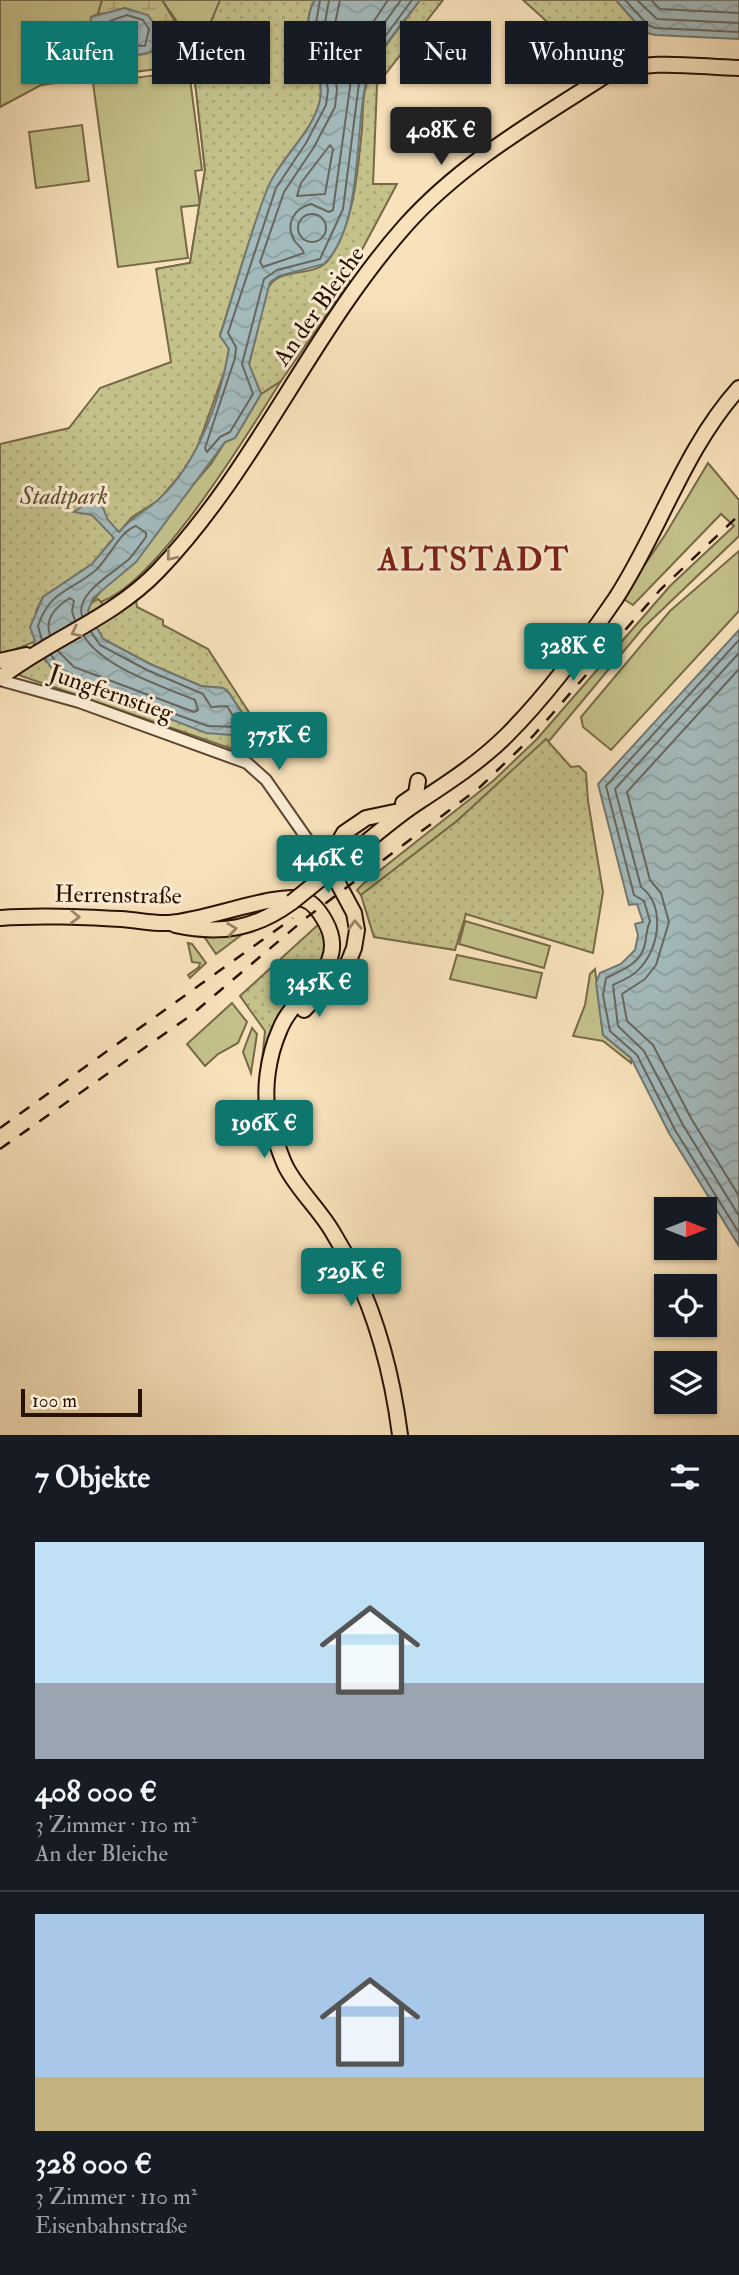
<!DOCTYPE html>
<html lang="de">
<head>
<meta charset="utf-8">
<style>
	body { margin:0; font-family:"IM FELL Double Pica",serif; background:#242831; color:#f1f3f6; height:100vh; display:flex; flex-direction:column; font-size:26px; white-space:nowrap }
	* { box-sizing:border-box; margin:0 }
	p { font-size:23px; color:#9ea1a6 }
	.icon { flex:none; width:38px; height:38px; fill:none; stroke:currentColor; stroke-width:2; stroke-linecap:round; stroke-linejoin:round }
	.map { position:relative; height:1435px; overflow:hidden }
	.sheet { display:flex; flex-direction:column; background:#171b24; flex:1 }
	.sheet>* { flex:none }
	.top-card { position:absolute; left:21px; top:21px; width:698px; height:63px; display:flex; gap:14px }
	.needle { width:46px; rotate:90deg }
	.fabs { position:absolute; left:654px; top:1197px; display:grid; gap:14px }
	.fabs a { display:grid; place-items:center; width:63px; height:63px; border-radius:0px; background:#171b24; box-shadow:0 2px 5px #0004; font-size:35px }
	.scale { position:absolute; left:21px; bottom:18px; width:121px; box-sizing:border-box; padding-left:7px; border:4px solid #291201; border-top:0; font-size:19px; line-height:24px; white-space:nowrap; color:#291201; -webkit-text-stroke:5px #faecd3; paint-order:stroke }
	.price { position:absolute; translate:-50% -60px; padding:0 16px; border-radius:7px; background:#0f766e; color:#fff; font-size:23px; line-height:46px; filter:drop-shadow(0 2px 4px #0008) }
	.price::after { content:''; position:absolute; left:50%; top:42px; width:21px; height:16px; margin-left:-10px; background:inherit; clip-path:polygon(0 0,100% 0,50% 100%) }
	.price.current { background:#222; color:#fff }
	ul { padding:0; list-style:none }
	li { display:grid; align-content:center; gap:14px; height:371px; padding:0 35px }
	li+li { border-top:2px solid #363941 }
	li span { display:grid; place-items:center; height:217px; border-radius:0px; color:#555 }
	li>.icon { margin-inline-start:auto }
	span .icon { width:126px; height:126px; fill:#fffc; stroke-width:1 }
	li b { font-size:30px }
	h2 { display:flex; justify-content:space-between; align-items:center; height:84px; padding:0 35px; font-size:30px }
	.chip { padding:0 24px; border-radius:0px; background:#171b24; box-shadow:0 2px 5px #0004; font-size:24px; line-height:63px }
	.chip.current { background:#0f766e; color:#fff }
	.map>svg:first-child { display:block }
	.green { fill:#c4c18b; stroke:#766a46; stroke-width:2 }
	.wetland { fill:url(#wetland-marsh); stroke:#766a46; stroke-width:2 }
	.park { fill:url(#park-dots); stroke:#766a46; stroke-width:2 }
	.water { fill:url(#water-waves); stroke:#727771; stroke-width:2 }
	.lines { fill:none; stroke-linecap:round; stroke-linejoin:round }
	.shore { stroke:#66665e; stroke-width:2 }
	.minor-casing { stroke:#5d4630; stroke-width:14 }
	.major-casing { stroke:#291201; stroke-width:18 }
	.minor { stroke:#faecd3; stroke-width:10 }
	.major { stroke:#f8e2bb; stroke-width:14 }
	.rail { stroke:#291201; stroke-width:2.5; stroke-dasharray:12 12; stroke-linecap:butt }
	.major-bridge-casing { stroke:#291201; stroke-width:18; stroke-linecap:butt }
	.major-bridge { stroke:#f8e2bb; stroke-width:14 }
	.oneway { stroke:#9b8467 }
	.labels { text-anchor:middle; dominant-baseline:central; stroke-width:6; stroke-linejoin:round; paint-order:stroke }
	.street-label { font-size:24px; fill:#291201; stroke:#faecd3 }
	.park-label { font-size:24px; font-style:italic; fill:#5f4f31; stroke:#faecd3 }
	.district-label { font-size:32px; font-weight:bold; letter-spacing:2px; fill:#7a1f14; stroke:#faecd3 }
</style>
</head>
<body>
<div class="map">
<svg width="739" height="1435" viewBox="0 0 739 1435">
	<defs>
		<pattern id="wetland-marsh" width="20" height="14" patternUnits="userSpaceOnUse" patternTransform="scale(1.75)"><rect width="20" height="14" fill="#c4c18b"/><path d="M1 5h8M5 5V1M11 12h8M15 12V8" fill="none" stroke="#a8a576"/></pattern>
		<pattern id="park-dots" width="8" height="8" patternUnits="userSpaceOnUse" patternTransform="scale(1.75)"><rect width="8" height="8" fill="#c4c18b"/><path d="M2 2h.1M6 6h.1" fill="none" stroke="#a8a576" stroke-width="1.8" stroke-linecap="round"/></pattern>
		<pattern id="water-waves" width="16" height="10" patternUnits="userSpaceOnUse" patternTransform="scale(1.75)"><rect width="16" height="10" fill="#a3babc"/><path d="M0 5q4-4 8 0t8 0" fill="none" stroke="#8c9fa0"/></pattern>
	</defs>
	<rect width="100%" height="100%" fill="#f8e2bb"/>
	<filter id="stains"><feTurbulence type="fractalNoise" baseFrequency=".00286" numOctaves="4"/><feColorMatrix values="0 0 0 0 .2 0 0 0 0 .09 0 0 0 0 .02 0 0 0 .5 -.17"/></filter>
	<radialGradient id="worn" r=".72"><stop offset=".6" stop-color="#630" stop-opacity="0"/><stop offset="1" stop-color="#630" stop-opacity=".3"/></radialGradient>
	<path class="green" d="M0,0H102L98,14L91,17L94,31C109,34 117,36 125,50L146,54L166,39L176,20L162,0H248L197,283L156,269L190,263L205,170L193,64L41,85L0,107Z
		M189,71L202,170L195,171L200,205L181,207L188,258L118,267L93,83Z
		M82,125L89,181L36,188L29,132Z
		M281,381C250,430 147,602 90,604L211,464L225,442L235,438L261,394Z
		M708,463L739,500V536L643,628L549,741L546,740L457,821L361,895L357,890L364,883L493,781L537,739L670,586L734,526L721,514L633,605L622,598L665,535Z
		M739,551V611L611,750L583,727L581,717L670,611Z
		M465,921L550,946L544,968L459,944Z
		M244,933L216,954L203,935Z
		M188,943L192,944L206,963L190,978L188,975L199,967L200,963L192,962Z
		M457,955L542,973L536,998L450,979Z
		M595,969L603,1035L631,1058V1063L603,1041L573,1036L585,1005L590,974Z
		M232,1003L247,1022L238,1043L218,1054L205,1066L187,1044Z
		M252,1028L257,1034L251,1073L243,1052Z"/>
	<path class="wetland" d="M102,0H162L180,30L177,37L166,39L152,51L156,38L125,8L112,13L98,14Z"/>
	<path class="park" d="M220,0H315C295,32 326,67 320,100C313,133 281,156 269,187C249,235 236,286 220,335L229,349L226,367L197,448L185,469L159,500L132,517L92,564L43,597L36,611V641L0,656V444L69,428L100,388L171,362L156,269L190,263L205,170L193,64Z
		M420,0H443L377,85L373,184H397L349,274V282L281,381L261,394L249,365L267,290C278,264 316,280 330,258C354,223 358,170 362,128C363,115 362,99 366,86C374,54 402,26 420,0Z
		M523,0H616L644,32L593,76L581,56L564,66L561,54L563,36Z
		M98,599L115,616L136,600L137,607L163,620V625L208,649L254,720V737L235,750L13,673L44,658L57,675L67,681L150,713L252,728L229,693L223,688L201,686L150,664L103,639L87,612L90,604Z
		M546,739L571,767L579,766L586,773L588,801L603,892L593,953L466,914L455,950L374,937L361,895L457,821Z
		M320,923C341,957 302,984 283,1011C272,1026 268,1043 262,1061L265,1031L240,996Z"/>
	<path class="water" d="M315,0H420C402,25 372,55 365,87C355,136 362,227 324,264L279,276L270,282L249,364L261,394L235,438L225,442L136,562L93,598L88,611L103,639L150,664L201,686L223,688L229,693L252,728L245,736L206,733L57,675L44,658L41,659L33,642L35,641L30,627L43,597L92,564L114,538L92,515L74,512L89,501L101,503L108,520L119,532C132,516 147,511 160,498C198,462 220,401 229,349L220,336C236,287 249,235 268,187C281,157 313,133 320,100C326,67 295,32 315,0Z
		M616,0H739V39L655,35L644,32Z
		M125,8L148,15L157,28L152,51C125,63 129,44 112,36C105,32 97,33 90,27L91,17Z
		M739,630V1246L669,1133L631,1058L603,1035L596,983L600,973L621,964L635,950L638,935L635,924L643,922L637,904L629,905L598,784Z"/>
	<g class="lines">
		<path class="shore" d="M320,0L316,23L328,90L326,105L306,143L276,188L228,333L236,347L235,358L205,448L207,452L220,437L230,432L253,394L242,364L264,279L277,270L320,259L343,209L359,83L376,49L412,0
			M329,0L325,23L337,89L335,107L314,147L284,192L260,262L263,267L304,253C302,247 298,246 294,240C285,224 294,208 311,204L329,212L333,210L351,80L369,44L401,0
			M340,0L335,24L341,60L345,64L388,0
			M625,0L648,25L655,28L739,32
			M637,0L657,19L739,23
			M651,0L660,9L739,13
			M127,15L143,20L149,29L145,46L130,45L123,35L109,26L110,21Z
			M330,145L333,149L325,194L297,196L301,183Z
			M298 228a14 14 0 1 1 28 0a14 14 0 1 1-28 0Z
			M50,635C44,618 57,606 70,598L74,601L72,611L75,621
			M42,640L38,626C50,590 70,592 96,570C109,558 120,531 136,526L146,533V537C140,545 135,553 129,559C114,573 75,593 82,616
			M739,640L606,786L634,895L644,901L650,921C646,930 647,934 645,944C641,964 622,970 606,978L603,995L610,1031L637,1055L675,1130L739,1233
			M58,651L74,667L194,712L198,710L195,700C162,686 102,667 84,636
			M739,653L615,789L641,887C665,905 660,946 641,967C634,976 623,980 613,985L618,1026L644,1051L683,1125L739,1216
			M51,655L62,670L90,683L208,726L240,727L227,706L211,707L203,694L147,670L100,645L91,632
			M739,669L627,792L650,880L661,893L669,922L656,965L645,979L622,994L627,1021L653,1045L692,1120L739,1196"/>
		<g class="minor-casing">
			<path id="minor" d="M0,680L79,702L247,763L266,780L333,876"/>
		</g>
		<g class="major-casing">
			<path id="major" d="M0,661L26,655
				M0,678C50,639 113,618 158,571C256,469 311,332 405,226C462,162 537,120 608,74C651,58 695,67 739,68
				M403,803L416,794L418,781
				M343,861C366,843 389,822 414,805C446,784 479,763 507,735C547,695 584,645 616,598C660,530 684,449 739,388
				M0,918C40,915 81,917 121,919C137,920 154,924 169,923C205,921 276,892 303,899C313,902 320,912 325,921C352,968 295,991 280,1029C268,1056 262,1093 270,1122C275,1137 279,1153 286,1167C298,1190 319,1209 332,1231C370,1292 391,1364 400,1435
				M175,925C220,935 255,929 292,902
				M304,1010L348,963L354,948L357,930L354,913L333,874L337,845L344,833L366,818L404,810"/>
		</g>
		<use href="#minor" class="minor"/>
		<use href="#major" class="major"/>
		<path class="rail" d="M0,1128L293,918
			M0,1149L190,1016L306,918L479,788L533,736L660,590L739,515"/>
		<g class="major-bridge-casing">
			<path id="major-bridge" d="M292,902L343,861"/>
		</g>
		<use href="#major-bridge" class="major-bridge"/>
	</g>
	<defs><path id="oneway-chevron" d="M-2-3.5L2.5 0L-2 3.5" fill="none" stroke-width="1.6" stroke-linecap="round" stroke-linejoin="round" transform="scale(1.75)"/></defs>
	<g class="oneway">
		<use href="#oneway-chevron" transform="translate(171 556) rotate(130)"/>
		<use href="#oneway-chevron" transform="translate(76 632) rotate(153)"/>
		<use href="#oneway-chevron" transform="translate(75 917) rotate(2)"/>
		<use href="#oneway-chevron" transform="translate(355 925) rotate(-92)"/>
		<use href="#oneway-chevron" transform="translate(232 929) rotate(-8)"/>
	</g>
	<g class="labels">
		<g class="street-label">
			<text transform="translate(319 306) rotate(-55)">An der Bleiche</text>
			<text transform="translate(111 693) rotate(19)">Jungfernstieg</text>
			<text transform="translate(118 895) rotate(1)">Herrenstraße</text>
		</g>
		<g class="park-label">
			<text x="64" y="496">Stadtpark</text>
		</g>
		<g class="district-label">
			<text x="474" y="560">ALTSTADT</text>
		</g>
	</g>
	<rect width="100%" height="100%" filter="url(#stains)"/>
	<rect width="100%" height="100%" fill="url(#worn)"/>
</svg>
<div class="fabs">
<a><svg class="needle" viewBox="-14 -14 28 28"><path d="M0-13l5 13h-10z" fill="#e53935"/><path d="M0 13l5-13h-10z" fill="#9ea1a6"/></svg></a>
<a><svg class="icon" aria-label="locate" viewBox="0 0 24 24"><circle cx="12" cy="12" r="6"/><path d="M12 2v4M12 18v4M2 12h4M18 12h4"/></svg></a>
<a><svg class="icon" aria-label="layers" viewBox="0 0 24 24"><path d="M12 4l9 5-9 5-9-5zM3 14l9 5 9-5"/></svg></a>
</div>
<div class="scale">100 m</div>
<b class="price current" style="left:441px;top:167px">408K €</b>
<b class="price" style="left:573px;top:683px">328K €</b>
<b class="price" style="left:279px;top:772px">375K €</b>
<b class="price" style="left:328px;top:895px">446K €</b>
<b class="price" style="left:319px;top:1019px">345K €</b>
<b class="price" style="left:264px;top:1160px">196K €</b>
<b class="price" style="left:351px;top:1308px">529K €</b>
<div class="top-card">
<a class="chip current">Kaufen</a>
<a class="chip">Mieten</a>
<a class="chip">Filter</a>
<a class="chip">Neu</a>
<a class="chip">Wohnung</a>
</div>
</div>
<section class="sheet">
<h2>7 Objekte<svg class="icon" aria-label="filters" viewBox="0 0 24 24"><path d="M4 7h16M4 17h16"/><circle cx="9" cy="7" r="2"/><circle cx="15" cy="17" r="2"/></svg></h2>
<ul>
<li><span style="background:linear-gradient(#bfe0f5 65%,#9aa5b1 0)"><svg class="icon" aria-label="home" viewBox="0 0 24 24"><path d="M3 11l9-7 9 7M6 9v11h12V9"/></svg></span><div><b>408 000 €</b><p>3 Zimmer · 110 m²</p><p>An der Bleiche</p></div></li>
<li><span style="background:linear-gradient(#a9c7e8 75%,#c2b280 0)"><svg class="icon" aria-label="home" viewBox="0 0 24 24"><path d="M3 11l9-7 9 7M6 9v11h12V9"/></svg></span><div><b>328 000 €</b><p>3 Zimmer · 110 m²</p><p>Eisenbahnstraße</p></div></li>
</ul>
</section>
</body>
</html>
